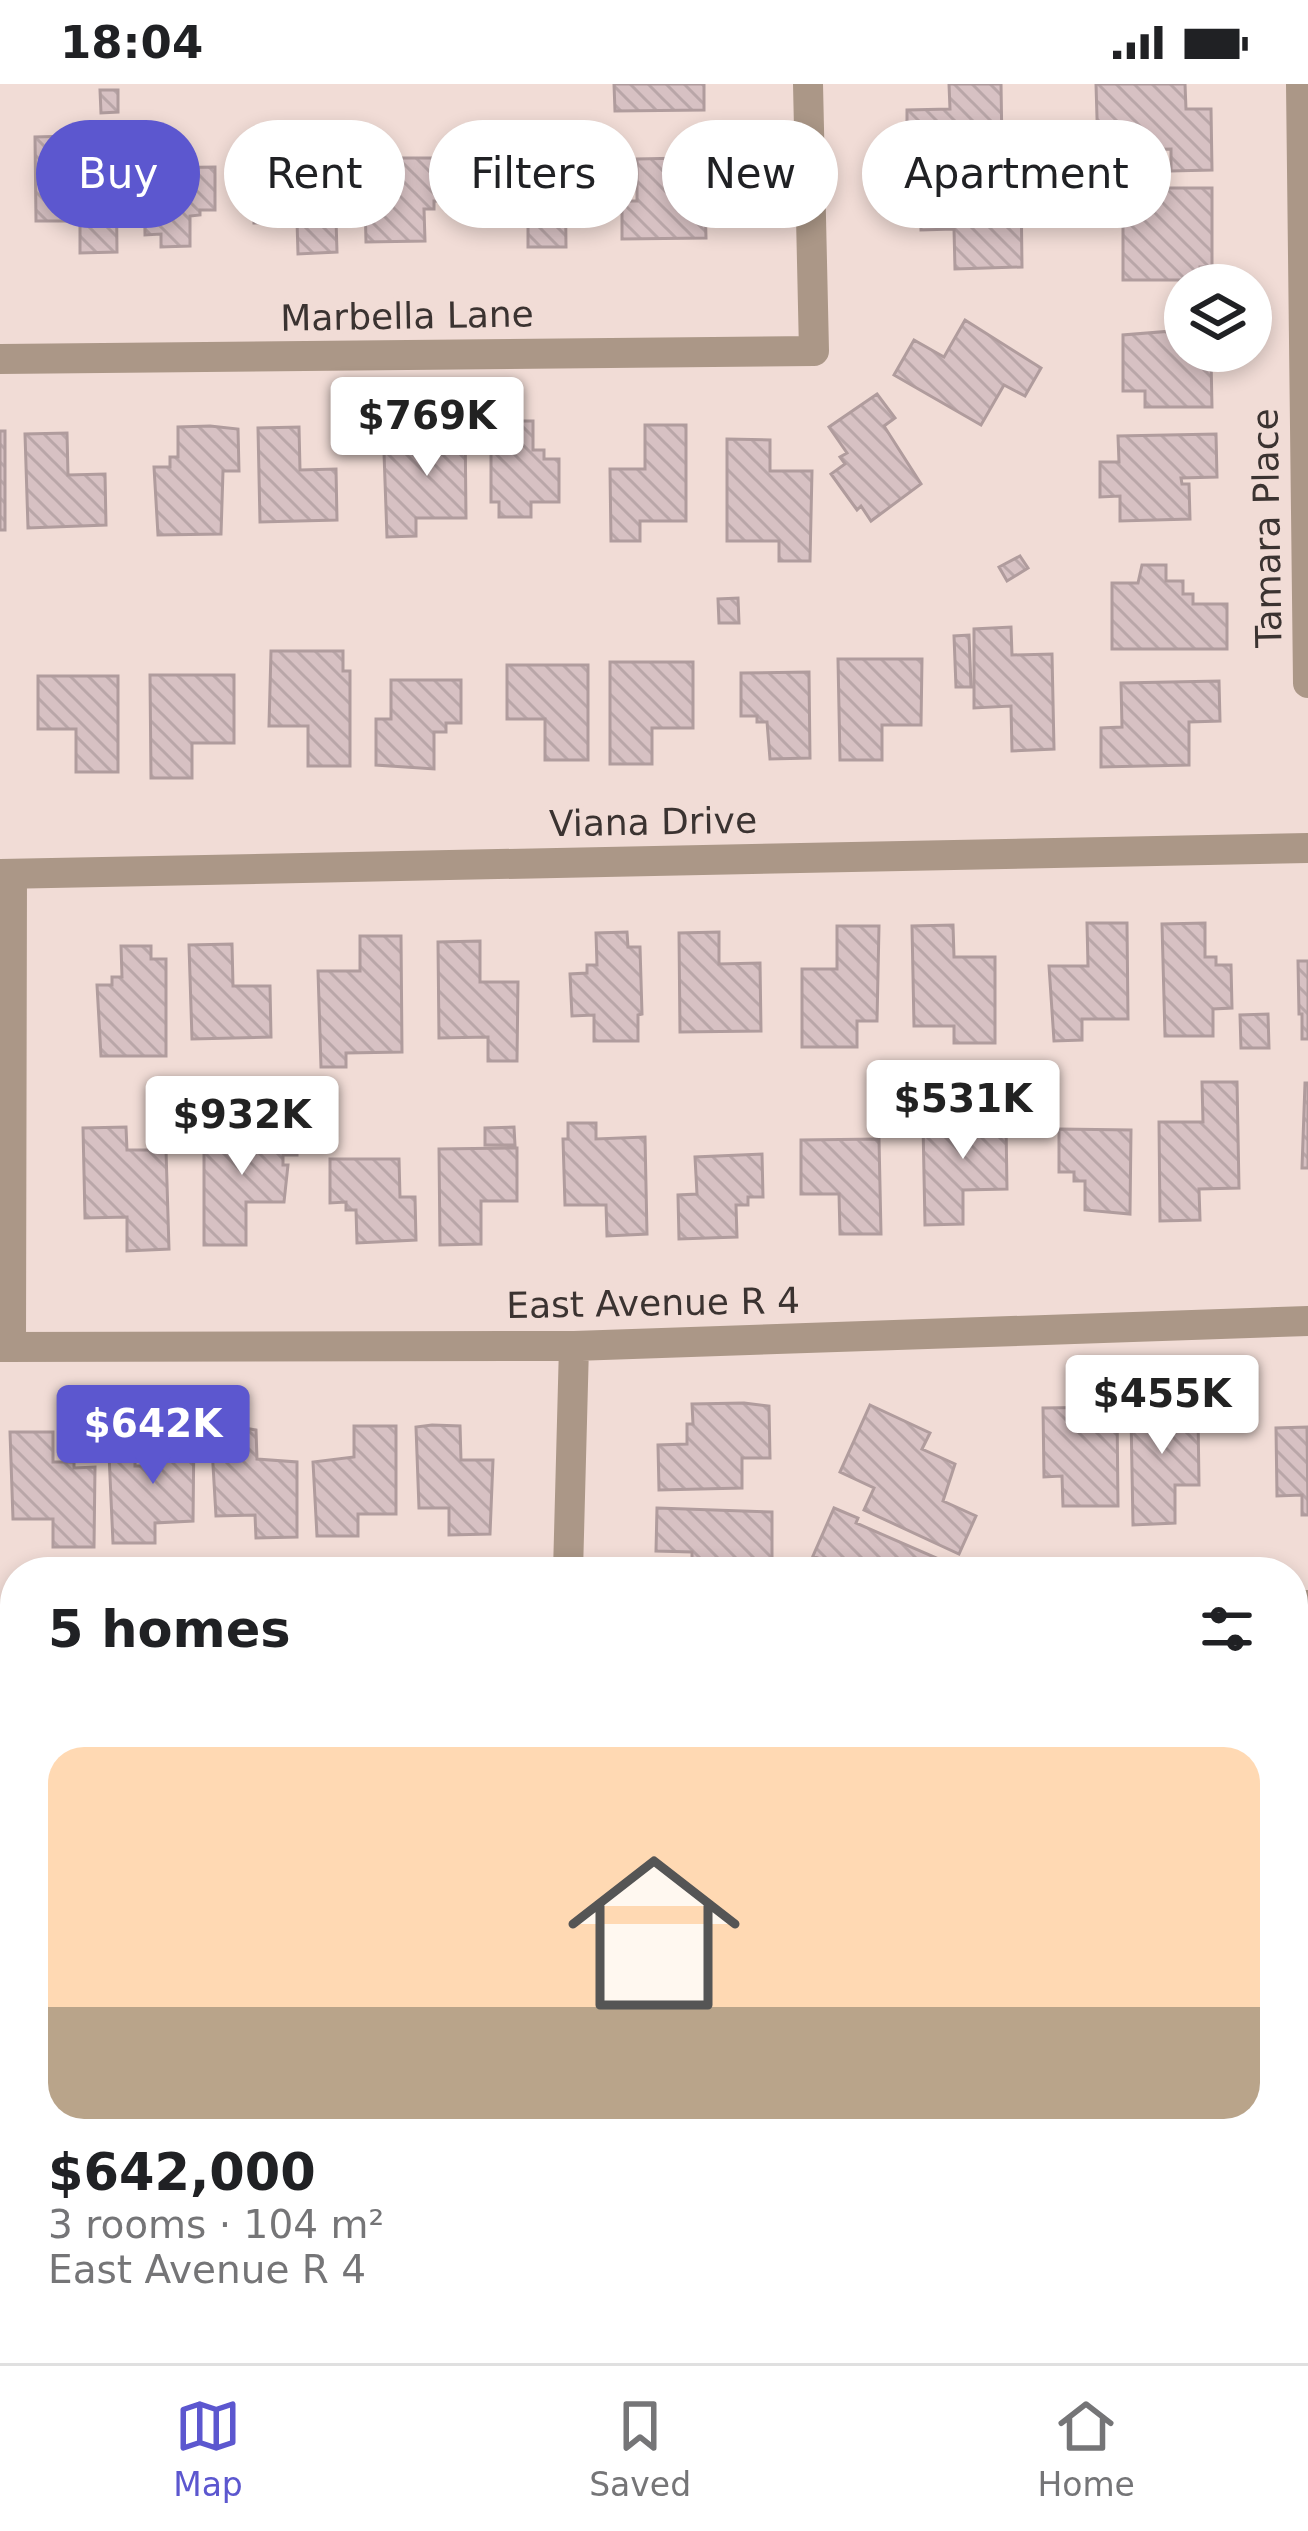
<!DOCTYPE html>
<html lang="en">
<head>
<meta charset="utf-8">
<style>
	body { margin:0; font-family:"DejaVu Sans",sans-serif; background:#f6f6f6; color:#202124; height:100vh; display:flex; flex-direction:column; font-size:45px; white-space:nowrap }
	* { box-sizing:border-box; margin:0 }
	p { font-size:39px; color:#757577 }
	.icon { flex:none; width:66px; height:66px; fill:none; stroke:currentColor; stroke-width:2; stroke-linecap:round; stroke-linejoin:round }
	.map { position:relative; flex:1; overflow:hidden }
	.sheet { position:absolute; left:0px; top:1473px; width:1308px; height:807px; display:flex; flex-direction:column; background:#fff; border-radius:48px 48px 0 0; box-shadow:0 6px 18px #0003 }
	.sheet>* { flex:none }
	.guide { position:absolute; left:36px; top:36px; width:1236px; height:108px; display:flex; gap:24px }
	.buttons { position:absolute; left:1164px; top:180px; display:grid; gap:24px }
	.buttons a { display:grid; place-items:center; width:108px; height:108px; border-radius:50%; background:#fff; box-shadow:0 6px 18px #0003; font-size:60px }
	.price { position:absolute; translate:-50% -102px; padding:0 27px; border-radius:12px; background:#fff; color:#222; font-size:39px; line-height:78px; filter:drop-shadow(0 3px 6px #0008) }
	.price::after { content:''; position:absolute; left:50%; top:72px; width:36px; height:27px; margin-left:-18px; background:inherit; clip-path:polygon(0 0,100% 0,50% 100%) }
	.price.selected { background:#5c57cf; color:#fff }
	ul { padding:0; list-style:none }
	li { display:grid; align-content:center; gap:24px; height:636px; padding:0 48px }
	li+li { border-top:3px solid #e0e0e0 }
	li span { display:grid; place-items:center; height:372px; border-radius:36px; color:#555 }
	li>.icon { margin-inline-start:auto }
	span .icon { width:216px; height:216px; fill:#fffc; stroke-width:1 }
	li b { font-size:51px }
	h2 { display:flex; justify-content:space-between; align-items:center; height:144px; padding:0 48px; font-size:51px }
	.pill { padding:0 42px; border-radius:54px; background:#fff; box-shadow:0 6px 18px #0003; font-size:42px; line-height:108px }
	.pill.selected { background:#5c57cf; color:#fff }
	.status { display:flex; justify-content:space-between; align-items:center; height:84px; padding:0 60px; background:#fff; direction:ltr }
	.status svg { height:33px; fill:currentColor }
	.menu { display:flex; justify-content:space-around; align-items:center; height:168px; border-top:3px solid #e0e0e0; background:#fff; font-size:33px; color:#757577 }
	.menu a { display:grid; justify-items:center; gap:6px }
	.menu .selected { color:#5c57cf }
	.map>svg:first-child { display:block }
	.water { fill:url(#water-ripples) }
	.building { fill:url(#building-back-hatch); stroke:#b09c9d; stroke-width:3 }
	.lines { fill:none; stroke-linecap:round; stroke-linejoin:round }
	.minor { stroke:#ab9787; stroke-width:30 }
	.labels { text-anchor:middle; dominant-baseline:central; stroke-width:9; stroke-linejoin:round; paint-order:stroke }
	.street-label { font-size:36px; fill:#3b3331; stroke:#f1dcd6 }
</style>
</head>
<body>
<div class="status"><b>18:04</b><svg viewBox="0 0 49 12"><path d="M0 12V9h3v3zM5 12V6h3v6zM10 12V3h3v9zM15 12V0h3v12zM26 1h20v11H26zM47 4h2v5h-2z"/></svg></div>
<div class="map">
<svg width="1308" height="2279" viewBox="0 0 1308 2279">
	<defs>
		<pattern id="water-ripples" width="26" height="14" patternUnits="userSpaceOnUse" patternTransform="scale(3)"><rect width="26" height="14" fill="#f0b6d0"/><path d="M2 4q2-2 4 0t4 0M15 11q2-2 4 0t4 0" fill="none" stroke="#c495a9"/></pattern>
		<pattern id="building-back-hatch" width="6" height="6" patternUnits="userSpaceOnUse" patternTransform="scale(3)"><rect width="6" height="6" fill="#d7c1c3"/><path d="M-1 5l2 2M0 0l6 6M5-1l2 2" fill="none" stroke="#b9a6a8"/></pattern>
	</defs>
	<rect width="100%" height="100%" fill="#f1dcd6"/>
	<path class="water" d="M1308,1852V2053L1293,2051V1853Z"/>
	<path class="building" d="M614,0H704V26L615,27Z
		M949,0H1001L1002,64L907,65V26L950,25Z
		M1096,0H1185L1186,25H1211L1212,86L1171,87V65L1098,67Z
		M100,6H118V28L101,29Z
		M72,52V71L116,70L117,168L80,169V137H36L35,53Z
		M293,58V71L334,69L337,168L298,170L297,137L254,139L252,69H259V59Z
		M483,63H565L566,163H528V130H484Z
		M737,73L738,113H705L706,154L622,155V117H637V75Z
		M380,74H449L450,117H434V125H424L425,157L366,158L365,115H381Z
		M215,83V126H200V131L190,132V162L161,163V150L145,151L144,84Z
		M1021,102L1022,183L955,185L954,145L921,146L920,104Z
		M1162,104H1212V183H1200V196H1123V118H1162Z
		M965,236L1041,284L1025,312L1004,301L981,341L894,291L914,256L944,273Z
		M1185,246V267H1207V276L1211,275L1212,323H1145V307H1123V251Z
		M877,310L895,334L884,342L921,400L871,437L861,422L857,426L831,390L845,380L840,373L847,369L829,343Z
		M465,334L466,434H416V452L387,453L384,369H425V335Z
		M504,337H533V366H544V375H559V418H531V433H499V418H491V351H504Z
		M645,341H686V437H640V457H611L610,385H645Z
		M210,342L238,345L239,387H223L221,450L158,451L154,383H170V373H178V343Z
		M299,343L300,386L336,385L337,436L260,438L258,344Z
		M0,347H5V446H0Z
		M67,349L68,391L105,390L106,441L28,444L25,350Z
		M1216,350L1217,393L1181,394L1182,400H1189L1190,435L1120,437V412L1100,413V378H1119L1118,352Z
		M727,355L770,356V387H812L810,477H779V457H727Z
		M1020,472L1028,484L1007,497L999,483Z
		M1142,481H1166V497H1183V510H1193V520H1227V565H1112V499H1138Z
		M738,514L739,539H719L718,515Z
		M1011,543L1012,571L1052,570L1054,665L1012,667L1011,622L974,624V545Z
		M969,551L971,603H956L954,552Z
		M271,567H343V587H350V682H308V642H269Z
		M838,575H922L921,641H882V676H840Z
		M610,578H693V644H652V680H610Z
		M507,581H588V676H545V635H507Z
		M809,588L810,674L770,675L767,638H757V632H741V589Z
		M150,591H234V659H192V694H151Z
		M38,592H118V688H76V645H38Z
		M391,596H461V639H446V648H434V685L376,681V635H391Z
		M1219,597L1220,637L1189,638V681L1101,683V644L1122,643L1121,599Z
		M1087,839H1127L1128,935H1082V956L1054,957L1049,882H1088Z
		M1205,839V873H1216V881H1231L1232,924L1213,925V952H1165L1162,840Z
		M953,841L954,873H995V959H954V942H914L912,842Z
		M837,842H879L877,937H857V963H802V885H837Z
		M627,848L628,863H640L642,930L638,931V957H594V931L572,932L570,890L587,889V881H597L596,849Z
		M719,848V880L760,879L761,947L680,948L679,849Z
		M360,852H401L402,968L346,969V983H321L318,887H360Z
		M480,857V898H518L517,977H488V953L439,954L438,858Z
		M232,860L233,902H270L271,953L192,955L189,861Z
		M121,862H151V875H166V972H101L97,901H112V893H122Z
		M1298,877H1308V955H1302V930H1299Z
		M1268,930L1269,964H1241L1240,931Z
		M1202,998H1237L1239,1104L1199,1105L1200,1136L1160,1137L1159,1038H1203Z
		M1305,999H1308V1084H1302Z
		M157,1018H181L182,1053H157Z
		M966,1022H1002V1039H1006L1007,1105L963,1106V1140L925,1141L923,1040H966Z
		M568,1039H596V1055L645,1053L647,1150L607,1152L606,1121H565L563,1055H568Z
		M126,1043L127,1066H166L169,1165L127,1167V1133L85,1134L83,1044Z
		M514,1043L515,1061H485V1044Z
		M239,1044L297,1046V1071H283V1081H288L284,1118H246V1161H204V1045Z
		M1059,1045L1131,1046L1130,1130L1085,1126V1097H1074V1088H1059Z
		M879,1055L881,1150H840L839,1110H801V1056Z
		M517,1064V1117H481V1160L440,1161L439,1065Z
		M762,1070L763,1113H748V1121H736L737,1153L679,1155L678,1111L697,1110L695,1073Z
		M330,1075H399L400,1113H415L416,1156L357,1159L356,1126H346V1118L330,1119Z
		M1144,1308H1179L1180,1332H1198L1199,1401H1175V1439L1133,1441L1131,1332H1144Z
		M744,1319L769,1322L770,1374H742V1404L659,1406L658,1361L687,1360V1340H693L692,1320Z
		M870,1321L930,1349L922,1365L955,1380L943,1417L976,1432L959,1470L864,1426L874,1404L840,1388Z
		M1117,1323L1118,1422H1063L1062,1392L1044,1393L1043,1324Z
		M432,1341L460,1342L461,1376H493L490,1450L449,1451V1424H419L416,1343Z
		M354,1342H396V1430H358V1452H317L313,1378L354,1373Z
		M239,1343L256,1346L257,1375L297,1378V1453L256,1454L255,1431L216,1432L211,1347Z
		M1307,1343L1308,1431H1302V1411L1277,1412L1276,1344Z
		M150,1346H194L193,1437L155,1439V1459H113L109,1370H135V1382H150Z
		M10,1348H53V1378H74V1384L95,1383L94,1463H53V1435H13Z
		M657,1424L772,1428V1488H678V1483H692V1468L656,1467Z
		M834,1424L858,1434L856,1439L955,1482L953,1488H834L836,1482L813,1472Z
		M1303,1588L1304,1619H1308V1688H1293V1589Z
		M0,1593H6L9,1678H0Z
		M0,1853H4L6,1943H0Z
		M651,2265L747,2270V2279H651Z"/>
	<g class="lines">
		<path class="minor" d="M1301,0L1308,599
			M0,275L814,267L808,0
			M0,790L1308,764
			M11,1262L12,790
			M0,1263L574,1262L1308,1237
			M568,1488L574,1262
			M1293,1521H1308
			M0,1783H15
			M0,2277L561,2270"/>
	</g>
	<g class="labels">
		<g class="street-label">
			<text transform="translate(407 232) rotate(-1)">Marbella Lane</text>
			<text transform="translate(1267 444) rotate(-91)">Tamara Place</text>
			<text transform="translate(653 738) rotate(-1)">Viana Drive</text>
			<text transform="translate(653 1219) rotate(-1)">East Avenue R 4</text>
		</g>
	</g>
</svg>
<div class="buttons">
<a><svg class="icon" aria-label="layers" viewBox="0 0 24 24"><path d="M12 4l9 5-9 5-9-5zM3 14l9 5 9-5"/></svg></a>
</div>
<b class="price" style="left:427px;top:395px">$769K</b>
<b class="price" style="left:963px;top:1078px">$531K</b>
<b class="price" style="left:242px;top:1094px">$932K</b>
<b class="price" style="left:1162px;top:1373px">$455K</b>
<b class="price selected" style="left:153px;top:1403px">$642K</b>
<div class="guide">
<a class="pill selected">Buy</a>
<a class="pill">Rent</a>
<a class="pill">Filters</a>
<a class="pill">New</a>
<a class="pill">Apartment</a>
</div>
<section class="sheet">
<h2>5 homes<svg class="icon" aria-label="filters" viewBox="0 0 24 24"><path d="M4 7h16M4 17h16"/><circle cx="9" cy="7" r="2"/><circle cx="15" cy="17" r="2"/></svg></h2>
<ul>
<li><span style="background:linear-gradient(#ffd9b3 70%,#b9a48a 0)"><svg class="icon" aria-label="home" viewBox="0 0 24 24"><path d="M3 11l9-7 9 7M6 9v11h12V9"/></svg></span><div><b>$642,000</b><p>3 rooms · 104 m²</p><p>East Avenue R 4</p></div></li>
</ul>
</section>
</div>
<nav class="menu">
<a class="selected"><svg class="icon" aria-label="map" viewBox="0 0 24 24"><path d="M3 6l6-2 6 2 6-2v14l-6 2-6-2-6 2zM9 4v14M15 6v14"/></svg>Map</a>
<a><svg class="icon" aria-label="saved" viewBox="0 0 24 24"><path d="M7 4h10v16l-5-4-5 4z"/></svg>Saved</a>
<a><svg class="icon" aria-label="home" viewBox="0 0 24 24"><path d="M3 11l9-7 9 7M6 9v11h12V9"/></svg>Home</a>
</nav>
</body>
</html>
